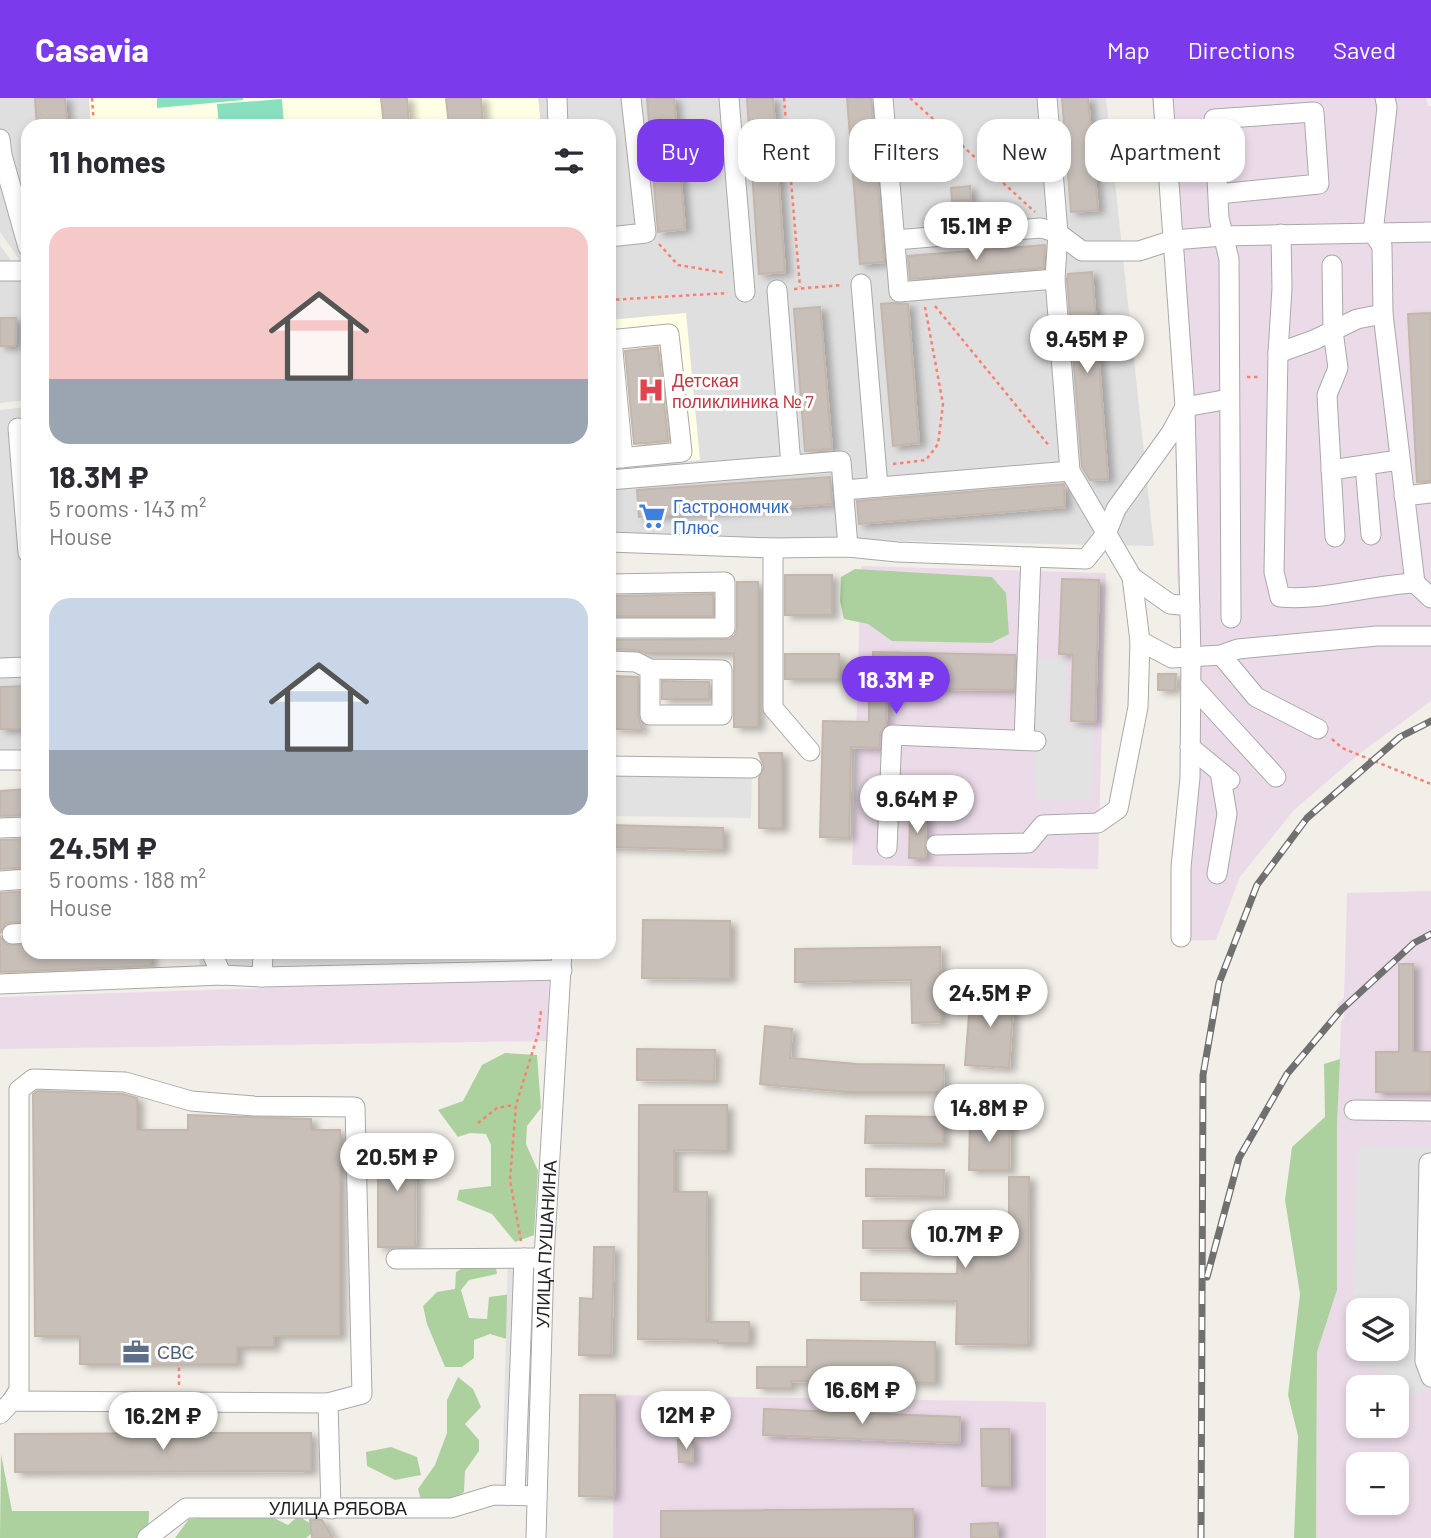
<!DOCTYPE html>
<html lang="en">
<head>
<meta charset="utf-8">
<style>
	body { margin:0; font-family:Barlow,sans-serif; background:#f2f2f3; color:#2b2b33; height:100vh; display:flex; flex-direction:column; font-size:26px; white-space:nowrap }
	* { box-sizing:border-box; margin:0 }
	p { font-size:23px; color:#7c7c81 }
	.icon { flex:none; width:38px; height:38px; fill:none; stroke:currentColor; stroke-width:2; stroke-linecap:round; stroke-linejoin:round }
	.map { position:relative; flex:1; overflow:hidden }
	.details { position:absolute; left:21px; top:21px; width:595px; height:840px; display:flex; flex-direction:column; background:#fff; border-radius:21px; box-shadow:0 4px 10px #0003 }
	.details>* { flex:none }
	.guide { position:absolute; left:637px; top:21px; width:665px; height:63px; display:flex; gap:14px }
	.tools { position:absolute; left:1346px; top:1200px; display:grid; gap:14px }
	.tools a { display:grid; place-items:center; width:63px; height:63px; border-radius:14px; background:#fff; box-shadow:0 4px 10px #0003; font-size:35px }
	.price { position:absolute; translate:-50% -60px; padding:0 16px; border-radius:24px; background:#fff; color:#222; font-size:23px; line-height:46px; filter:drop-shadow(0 2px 4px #0008) }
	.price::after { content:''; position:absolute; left:50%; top:42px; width:21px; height:16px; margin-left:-10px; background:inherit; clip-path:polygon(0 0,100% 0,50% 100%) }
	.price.selected { background:#7c3aed; color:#fff }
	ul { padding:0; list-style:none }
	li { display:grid; align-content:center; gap:14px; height:371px; padding:0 28px }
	li span { display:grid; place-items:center; height:217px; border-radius:21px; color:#555 }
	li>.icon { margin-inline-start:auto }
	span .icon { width:126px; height:126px; fill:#fffc; stroke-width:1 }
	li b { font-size:30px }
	h2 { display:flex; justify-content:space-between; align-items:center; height:84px; padding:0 28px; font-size:30px }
	.pill { padding:0 24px; border-radius:21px; background:#fff; box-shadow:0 4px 10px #0003; font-size:24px; line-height:63px }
	.pill.selected { background:#7c3aed; color:#fff }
	header { display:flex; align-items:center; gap:42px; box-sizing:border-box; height:98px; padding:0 35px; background:#7c3aed; color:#fff }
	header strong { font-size:33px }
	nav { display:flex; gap:38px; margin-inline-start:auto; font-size:24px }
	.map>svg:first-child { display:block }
	.residential { fill:#e0dfdf }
	.industrial { fill:#ebdbe8; fill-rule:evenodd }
	.education { fill:#ffffe5 }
	.forest { fill:#add19e }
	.pitch { fill:#88e0be }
	.parking { fill:#e2e2e2; fill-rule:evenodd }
	.building { fill:#c7bfb8; stroke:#c4b6ab; stroke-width:2; filter:url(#shadow) }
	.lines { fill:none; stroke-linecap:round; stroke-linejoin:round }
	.minor-casing { stroke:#a9a9a9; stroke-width:21 }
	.path { stroke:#fa8072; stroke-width:2.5; stroke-dasharray:3.5 3.5; stroke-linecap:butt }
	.minor { stroke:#fff; stroke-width:19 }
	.rail-casing { stroke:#707070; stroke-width:7 }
	.rail { stroke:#fff; stroke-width:4.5; stroke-dasharray:13; stroke-linecap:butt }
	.labels { text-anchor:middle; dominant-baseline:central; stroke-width:6; stroke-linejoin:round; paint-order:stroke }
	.health-label { font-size:18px; fill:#be3a42; stroke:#fff; text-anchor:start }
	.shop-label { font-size:18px; fill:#366cbe; stroke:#fff; text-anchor:start }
	.street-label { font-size:18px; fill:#222; stroke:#fff }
	.service-label { font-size:18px; fill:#4e5e75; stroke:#fff; text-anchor:start }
</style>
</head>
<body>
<header>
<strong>Casavia</strong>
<nav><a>Map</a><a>Directions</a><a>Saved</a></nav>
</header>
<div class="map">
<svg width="1431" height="1440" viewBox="0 0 1431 1440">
	<defs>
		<filter id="shadow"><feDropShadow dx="6" dy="3.5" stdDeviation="3.5" flood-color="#0004"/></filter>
	</defs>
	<rect width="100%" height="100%" fill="#f2efe9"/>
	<path class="residential" d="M0,0H1106L1154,448L609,437V28H28V174L0,134Z
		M0,147L28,186V302L0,305Z
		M28,309V670H0V312Z
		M199,854H552V859L200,874Z"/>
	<path class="industrial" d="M1152,0H1426L1428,8H1431V603L1359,656L1294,712L1240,779L1216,842L1171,843L1183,708L1188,579L1177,478L1176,272Z
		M861,468L1106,475L1098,771L852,767Z
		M1431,793V1440H1316L1317,1254L1337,1192V1027L1341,924L1345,918L1337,906L1344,899L1347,795ZM1358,1213H1396V1251H1358ZM1358,1290H1396V1328H1358ZM1358,1367H1396V1405H1358Z
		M549,880L547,943L0,951V899Z
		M615,1297L1046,1304V1440H613Z"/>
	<path class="education" d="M89,0H538L541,28H91Z
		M686,215L700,362L609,372V222Z"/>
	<path class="forest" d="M855,471L992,479L1006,495L1009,536L991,545L892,543L868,526L844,521L840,503L841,479Z
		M505,955L537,957L541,1010L527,1028L526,1046L538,1073L534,1137L515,1144L492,1116L457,1102L459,1092L491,1088V1047L486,1036L470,1035L458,1039L438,1012L463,1003L482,967Z
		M1340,961L1337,1027V1192L1317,1254L1316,1440H1294L1298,1338L1288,1297L1300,1196L1285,1102L1292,1049L1325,1019L1324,966Z
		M469,1166L496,1170L497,1176L469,1182L461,1192L469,1220L487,1221L489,1199L511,1196L510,1242L490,1236L474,1242V1260L462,1269H445L427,1226L423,1208L437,1194L455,1191L456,1174Z
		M458,1279L473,1291L481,1309L465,1326L479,1342V1353L465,1373L464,1394L454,1401L421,1402L418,1391L435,1367L447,1335V1302Z
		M391,1349L417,1359L421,1377L395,1382L367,1368L366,1354Z
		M1,1356L12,1413H149L148,1440H0Z
		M224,1417L272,1419L288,1427L298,1418L318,1430L306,1440H175L189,1421Z"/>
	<path class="pitch" d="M157,0H243V2L157,10Z
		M282,1L284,28H219L217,6Z"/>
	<path class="parking" d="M1037,560H1067L1066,627L1093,628L1092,702L1035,701Z
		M610,668L752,670L751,720L609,718Z
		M1358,1048L1431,1049V1289L1417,1297L1351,1256ZM1358,1213H1396V1251H1358Z
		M508,1160H536L526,1397H502Z"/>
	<path class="building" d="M35,0H65L67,28H37Z
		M381,0H407L409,28H384Z
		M446,0H481L483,28H449Z
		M647,0H674L685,131L658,134Z
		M747,0H773L785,174L759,176Z
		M847,0H871L884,164L860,166Z
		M1062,0H1088L1098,112L1071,114Z
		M970,88L971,102L952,103L951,90Z
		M1045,147L1043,170L910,181L908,158Z
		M1092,174L1108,381L1090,382L1082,369L1067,181L1068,176Z
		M893,205L908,206L919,345L893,348L881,206Z
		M820,209L832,351L805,353L794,211Z
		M1431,215V383L1417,384L1408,216Z
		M0,220H16L15,248H0Z
		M658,249L668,343L634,346L625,253Z
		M830,379L832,406L639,419L637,392Z
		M1064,386L1065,409L859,426L857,403Z
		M785,477H832V517H785Z
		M1062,481L1099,482L1095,624L1071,623L1073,556H1059Z
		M737,484H758V629H734V555H646L636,552L609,551V542L730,541L735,537L737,530Z
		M713,496V518H609V498Z
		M873,554L1015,557L1014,592L887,590L886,626L880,636L879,650L851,649L849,740L820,739L823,623L869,624V601H872Z
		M785,556H839V581H785Z
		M1158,576H1176L1175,592H1158Z
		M615,578L638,579V617L642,632L614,631Z
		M662,583L709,584V601H662Z
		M28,588V631H0V589Z
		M759,655H782V730H759V680L764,669Z
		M28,691V717L0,718V693Z
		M910,715H926L925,760H909Z
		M609,727L723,730V752L609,749Z
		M28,741V769L0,771V742Z
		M28,793V823L6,825L0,835V795Z
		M643,822L730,823V881L642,880Z
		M0,838L7,847H28V854H150L151,868L0,874Z
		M940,849L941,924L912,925L911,882L795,884V851Z
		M1399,866H1413V954H1431V994H1376V954H1399Z
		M971,892L1014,895L1009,970L965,967Z
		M765,928L792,931L790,960L857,966L944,967L943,994H846L760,986Z
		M637,951L715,952L714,983L637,982Z
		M37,993L123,996L137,1000V1032H188V1017L311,1021V1032H340V1238H274V1249H237V1266H80V1238H35L33,996Z
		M639,1007H727V1053L674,1052V1094H707L706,1224H749V1245H718V1242L638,1241Z
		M866,1018L943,1019V1046L865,1045Z
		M970,1020L1010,1021L1009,1072H969Z
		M378,1042H416L415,1149H378Z
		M866,1071L944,1072L943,1099L866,1098Z
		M1009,1079H1029L1028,1247L956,1246L957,1203L861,1202V1175L957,1176L958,1151L863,1150V1123L1009,1122Z
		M594,1149H614L611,1257H579L580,1200L593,1201Z
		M807,1242L935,1244V1285L791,1283V1290H757V1269H807Z
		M580,1297H615L614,1399L579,1398Z
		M764,1311L960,1319L959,1345L763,1337Z
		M981,1331H1009L1010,1388H982Z
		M202,1335H311V1373L15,1374V1336Z
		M693,1341V1364H679L678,1342Z
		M913,1411V1440H661V1413Z
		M310,1422H322L333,1440H312Z
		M998,1425V1440H971V1426Z"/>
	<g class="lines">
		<g class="minor-casing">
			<g id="minor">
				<path d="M557,0L558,28"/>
				<path d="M729,0L745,194"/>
				<path d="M883,0L899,194L1055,181"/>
				<path d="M1163,0L1185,309L1191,559L1190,680L1181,769V839"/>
				<path d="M1385,0L1387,9L1373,135L1382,148L1383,216L1415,485L1431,500"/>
				<path d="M0,41L2,57L28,149"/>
				<path d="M1218,96L1319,86L1314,14L1214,21L1219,120L1229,161L1231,520"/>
				<path d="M1281,136L1282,190L1278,255L1274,474L1280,499C1325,503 1370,487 1415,485"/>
				<path d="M609,139L646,135L631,0"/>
				<path d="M895,142L1041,130L1058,135L1082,153H1139L1173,142L1223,138L1431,134"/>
				<path d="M1332,167L1333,233L1338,270L1327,297L1335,439"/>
				<path d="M0,173H28"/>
				<path d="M861,186L878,389"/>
				<path d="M777,192L791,367"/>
				<path d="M609,242L669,236L682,354L609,361"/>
				<path d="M612,242L623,360"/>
				<path d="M1278,255L1314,242L1357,221L1383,216"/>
				<path d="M18,330L28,455"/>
				<path d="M1365,367L1371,437"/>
				<path d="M1331,372L1399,362"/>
				<path d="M609,382L841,363L848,449"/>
				<path d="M844,392L1070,373"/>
				<path d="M1404,398L1431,395"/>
				<path d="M609,444L773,450L848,449L897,454L1086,461L1106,436L1116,411L1171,335L1185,309L1229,301"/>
				<path d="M773,450V610L810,653"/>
				<path d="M1132,479L1170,506L1190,508"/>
				<path d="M609,486L725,484V530H609"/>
				<path d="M1140,543L1172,560L1221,557L1238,551L1377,538H1431"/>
				<path d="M1221,557L1256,599L1318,631"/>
				<path d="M609,563L636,564L650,571L722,572V617H650V571"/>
				<path d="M0,570L28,569"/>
				<path d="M1191,586L1276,679"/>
				<path d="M1024,642L1031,459"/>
				<path d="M1190,649L1230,682"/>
				<path d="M0,662H28"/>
				<path d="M609,668L752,670"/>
				<path d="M0,730L28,729"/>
				<path d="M936,747L1028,745L1043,727L1098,725L1118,711L1138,609L1140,543L1132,479L1070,373L1055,181L1058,135L1047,0"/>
				<path d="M887,750L892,637L1036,643"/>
				<path d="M1217,776L1227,716L1220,674"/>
				<path d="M0,783L28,781"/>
				<path d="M12,836L28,835"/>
				<path d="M211,854L222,877"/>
				<path d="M262,879L263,854"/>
				<path d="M0,886L222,877L262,879L562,872"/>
				<path d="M1354,1012L1431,1013"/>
				<path d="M1431,1065H1429L1425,1263L1431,1279"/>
				<path d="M396,1161L536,1160"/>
				<path d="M12,1303L19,1292V992L33,981L125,984L191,1003L254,1008L355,1009L362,1296L328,1305"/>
				<path d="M0,1316L12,1303L328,1305L331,1411"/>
				<path d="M515,1397L524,1160"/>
				<path id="s1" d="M147,1440L186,1410H451L494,1397L536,1398"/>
				<path id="s2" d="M536,1440L544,1160L562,854"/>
			</g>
		</g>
		<path class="path" d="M92,0L94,28
			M784,0L800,189
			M910,0L1035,114
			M659,146L678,167L726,175
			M794,191L843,187
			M609,202L728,195
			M935,208L1050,349
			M1247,279H1261
			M893,366L926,362L938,346L943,306L925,209
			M1332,641L1342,650L1431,686
			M478,1025L497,1010L514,1007
			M521,1143L510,1082L516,1007L538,936L541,913
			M179,1287V1266"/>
		<use href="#minor" class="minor"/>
		<g class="rail-casing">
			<path id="rail" d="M1207,1179L1239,1060L1287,976L1341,912L1414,845L1431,836
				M1201,1440L1203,977L1219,885L1257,787L1307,720L1400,639L1431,623"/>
		</g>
		<use href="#rail" class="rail"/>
	</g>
	<defs>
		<g id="hospital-bare" transform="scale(2.1)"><path d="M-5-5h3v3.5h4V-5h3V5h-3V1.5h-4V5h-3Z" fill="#e0444e" stroke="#fff" stroke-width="2.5" paint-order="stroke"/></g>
		<g id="supermarket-bare" transform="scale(2.1)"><path d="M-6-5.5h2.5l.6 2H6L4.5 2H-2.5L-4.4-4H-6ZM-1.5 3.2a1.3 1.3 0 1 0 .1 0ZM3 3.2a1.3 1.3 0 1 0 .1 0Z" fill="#3f7fe0" stroke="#fff" stroke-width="2.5" paint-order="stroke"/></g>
		<g id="office-bare" transform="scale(2.1)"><path d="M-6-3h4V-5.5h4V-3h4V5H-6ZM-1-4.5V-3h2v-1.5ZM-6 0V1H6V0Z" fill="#5c6f8a" stroke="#fff" stroke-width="2.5" paint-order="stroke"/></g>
	</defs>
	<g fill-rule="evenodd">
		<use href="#hospital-bare" x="651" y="292"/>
		<use href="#supermarket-bare" x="652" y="418"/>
		<use href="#office-bare" x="136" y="1254"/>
	</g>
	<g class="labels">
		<g class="health-label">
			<text x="672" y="282">Детская<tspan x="672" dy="21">поликлиника № 7</tspan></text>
		</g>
		<g class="shop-label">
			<text x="673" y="408">Гастрономчик<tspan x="673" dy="21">Плюс</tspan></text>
		</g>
		<g class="street-label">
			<text stroke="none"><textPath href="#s2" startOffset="294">УЛИЦА ПУШАНИНА</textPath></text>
			<text stroke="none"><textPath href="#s1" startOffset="201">УЛИЦА РЯБОВА</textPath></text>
		</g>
		<g class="service-label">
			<text x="157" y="1254">СВС</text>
		</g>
	</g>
</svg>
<div class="tools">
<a><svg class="icon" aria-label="layers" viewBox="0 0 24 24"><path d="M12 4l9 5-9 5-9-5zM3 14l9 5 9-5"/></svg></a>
<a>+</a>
<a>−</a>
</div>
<b class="price" style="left:976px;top:164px">15.1M ₽</b>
<b class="price" style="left:1087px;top:277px">9.45M ₽</b>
<b class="price selected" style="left:896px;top:618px">18.3M ₽</b>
<b class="price" style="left:917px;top:737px">9.64M ₽</b>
<b class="price" style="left:990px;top:931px">24.5M ₽</b>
<b class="price" style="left:989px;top:1046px">14.8M ₽</b>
<b class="price" style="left:397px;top:1095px">20.5M ₽</b>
<b class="price" style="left:965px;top:1172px">10.7M ₽</b>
<b class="price" style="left:862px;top:1328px">16.6M ₽</b>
<b class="price" style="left:686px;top:1353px">12M ₽</b>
<b class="price" style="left:163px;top:1354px">16.2M ₽</b>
<div class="guide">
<a class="pill selected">Buy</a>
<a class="pill">Rent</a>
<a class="pill">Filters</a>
<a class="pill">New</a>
<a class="pill">Apartment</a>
</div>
<section class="details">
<h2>11 homes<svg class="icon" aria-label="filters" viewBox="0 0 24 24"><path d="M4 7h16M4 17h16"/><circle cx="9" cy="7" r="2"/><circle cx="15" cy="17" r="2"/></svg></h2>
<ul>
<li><span style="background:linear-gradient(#f6c9c9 70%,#9aa5b1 0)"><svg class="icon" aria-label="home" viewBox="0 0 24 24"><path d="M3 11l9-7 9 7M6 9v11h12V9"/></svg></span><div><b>18.3M ₽</b><p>5 rooms · 143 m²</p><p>House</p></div></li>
<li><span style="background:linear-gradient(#c9d6e8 70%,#9aa5b1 0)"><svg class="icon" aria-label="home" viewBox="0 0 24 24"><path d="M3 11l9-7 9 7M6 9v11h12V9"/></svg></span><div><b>24.5M ₽</b><p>5 rooms · 188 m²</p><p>House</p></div></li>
</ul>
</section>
</div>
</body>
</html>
